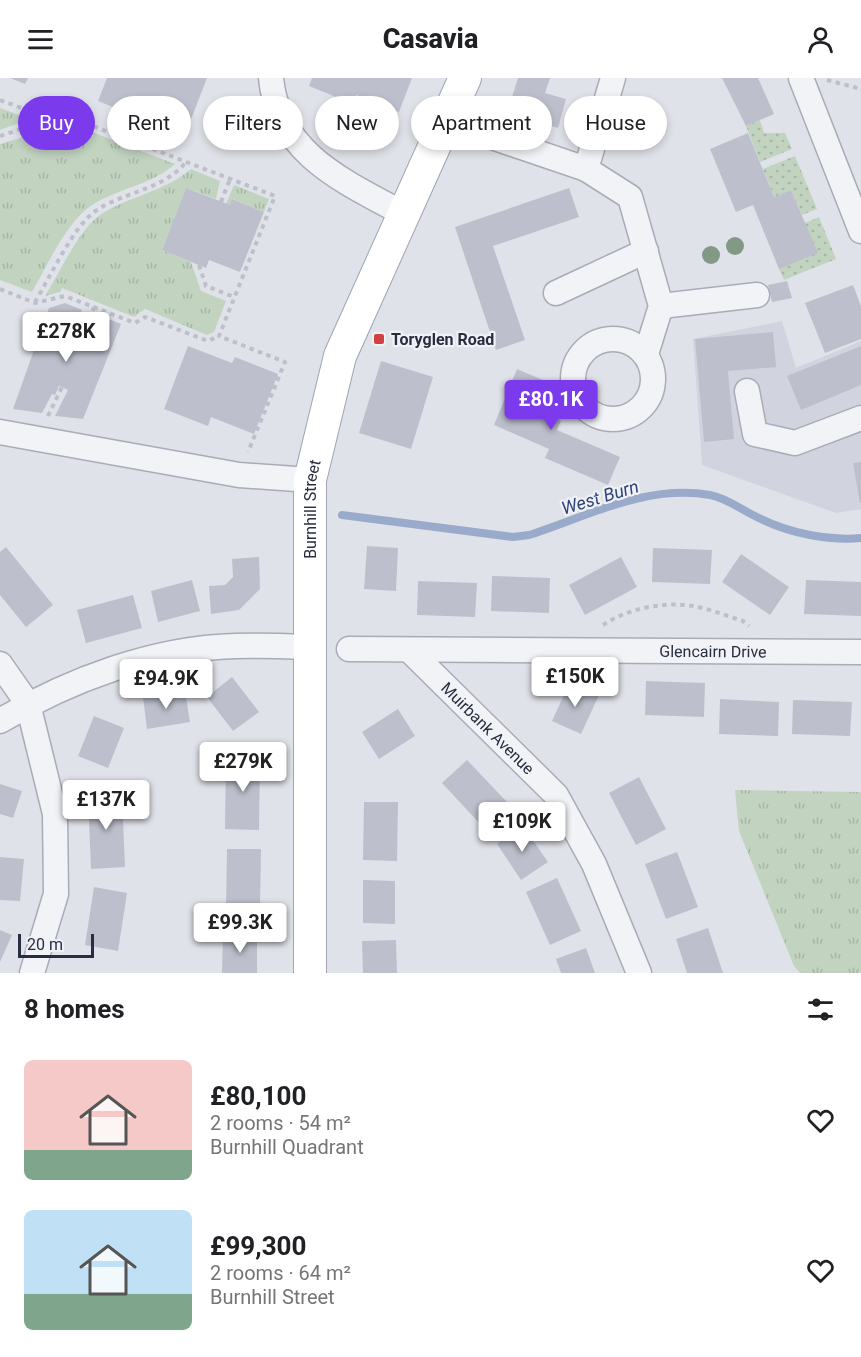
<!DOCTYPE html>
<html lang="en">
<head>
<meta charset="utf-8">
<style>
	body { margin:0; font-family:Roboto,sans-serif; background:#f2f2f2; color:#202124; height:100vh; display:flex; flex-direction:column; font-size:22px; white-space:nowrap }
	* { box-sizing:border-box; margin:0 }
	p { font-size:20px; color:#757577 }
	.icon { flex:none; width:33px; height:33px; fill:none; stroke:currentColor; stroke-width:2; stroke-linecap:round; stroke-linejoin:round }
	.map { position:relative; height:895px; overflow:hidden }
	.side { display:flex; flex-direction:column; background:#fff; flex:1 }
	.side>* { flex:none }
	.hud { position:absolute; left:18px; top:18px; width:825px; height:54px; display:flex; gap:12px }
	.scale { position:absolute; left:18px; bottom:15px; width:76px; box-sizing:border-box; padding-left:6px; border:3px solid #282d41; border-top:0; font-size:16px; line-height:21px; white-space:nowrap; color:#282d41; -webkit-text-stroke:4px #eff1f7; paint-order:stroke }
	.price { position:absolute; translate:-50% -51px; padding:0 14px; border-radius:6px; background:#fff; color:#222; font-size:20px; line-height:39px; filter:drop-shadow(0 2px 3px #0008) }
	.price::after { content:''; position:absolute; left:50%; top:36px; width:18px; height:14px; margin-left:-9px; background:inherit; clip-path:polygon(0 0,100% 0,50% 100%) }
	.price.selected { background:#7c3aed; color:#fff }
	ul { padding:0; list-style:none }
	li { display:flex; align-items:center; gap:18px; height:150px; padding:0 24px }
	li span { display:grid; place-items:center; flex:none; width:168px; height:120px; border-radius:9px; color:#555 }
	li>.icon { margin-inline-start:auto }
	span .icon { width:72px; height:72px; fill:#fffc; stroke-width:1 }
	li b { font-size:26px }
	h2 { display:flex; justify-content:space-between; align-items:center; height:72px; padding:0 24px; font-size:26px }
	.pill { padding:0 21px; border-radius:27px; background:#fff; box-shadow:0 3px 9px #0003; font-size:21px; line-height:54px }
	.pill.selected { background:#7c3aed; color:#fff }
	header { display:flex; justify-content:space-between; align-items:center; height:78px; padding:0 24px; background:#fff; font-size:27px; font-weight:800 }
	.map>svg:first-child { display:block }
	.built { fill:#d1d4de }
	.grass { fill:url(#grass-tufts) }
	.garden { fill:url(#garden-dots) }
	.lines { fill:none; stroke-linecap:round; stroke-linejoin:round }
	.stream { stroke:#99aacb; stroke-width:8 }
	.building { fill:#bdc0cc }
	.minor-casing { stroke:#a9acb7; stroke-width:27 }
	.major-casing { stroke:#9ea4b5; stroke-width:34 }
	.path { stroke:#bdc0c8; stroke-width:4; stroke-dasharray:4.5 4.5; stroke-linecap:butt }
	.minor { stroke:#f2f3f7; stroke-width:24 }
	.major { stroke:#fff; stroke-width:32 }
	.tree { fill:#829985 }
	.poi-dot { fill:#d34040; stroke:#eff1f7; stroke-width:2 }
	.labels { text-anchor:middle; dominant-baseline:central; stroke-width:4.5; stroke-linejoin:round; paint-order:stroke }
	.poi-label { font-size:16px; font-weight:bold; fill:#282d41; stroke:#eff1f7; text-anchor:start }
	.street-label { font-size:16px; fill:#282d41; stroke:#eff1f7 }
	.water-label { font-size:18px; font-style:italic; fill:#304577; stroke:#eff1f7 }
</style>
</head>
<body>
<header><svg class="icon" aria-label="menu" viewBox="0 0 24 24"><path d="M4 6h16M4 12h16M4 18h16"/></svg>Casavia<svg class="icon" aria-label="person" viewBox="0 0 24 24"><circle cx="12" cy="8" r="4"/><path d="M4 21q1-7 8-7t8 7"/></svg></header>
<div class="map">
<svg width="861" height="895" viewBox="0 0 861 895">
	<defs>
		<pattern id="grass-tufts" width="24" height="20" patternUnits="userSpaceOnUse" patternTransform="scale(1.5)"><rect width="24" height="20" fill="#c2d3c0"/><path d="M3 7l-1-3M5 7V3M7 7l1-3M15 17l-1-3M17 17v-4M19 17l1-3" fill="none" stroke="#a7b5a6"/></pattern>
		<pattern id="garden-dots" width="8" height="8" patternUnits="userSpaceOnUse" patternTransform="scale(1.5)"><rect width="8" height="8" fill="#c2d3c0"/><path d="M2 2h.1M6 6h.1" fill="none" stroke="#a7b5a6" stroke-width="1.8" stroke-linecap="round"/></pattern>
	</defs>
	<rect width="100%" height="100%" fill="#e0e2e9"/>
	<path class="built" d="M782,243L796,290L861,263V431L836,435L702,387L693,261Z"/>
	<path class="grass" d="M0,30L30,41L0,52Z
		M64,47L79,49L175,86C151,107 119,110 92,127C67,143 47,188 32,214L0,202V66Z
		M191,91L220,103L216,121L186,110L162,172L191,184L201,213L226,223L214,254L207,257L145,231L134,239L62,210L60,214L45,218C59,196 79,151 100,137C129,118 164,114 191,91Z
		M234,107L269,121L264,134L233,121L230,127L226,126Z
		M735,712L861,714V895H800L794,888L739,753Z"/>
	<path class="garden" d="M760,42L764,55H785L792,71L760,84L746,48Z
		M795,78L817,131L802,137L791,112L774,119L763,91Z
		M819,139L836,181L784,202L779,191L805,145Z"/>
	<g class="lines">
		<path class="stream" d="M342,437L513,459L529,457C588,438 646,406 710,417C727,420 743,433 759,440C789,455 828,463 861,460"/>
	</g>
	<path class="building" d="M10,0H28L25,6Z
		M107,0H207L188,49L145,32L142,41L98,23Z
		M312,0H412L399,34L356,17L353,26L309,8Z
		M518,0H550L545,15L566,21L558,50L507,35Z
		M722,0H758L774,36L746,48Z
		M748,55L774,119L791,112L818,175L779,191L753,127L736,134L710,71Z
		M186,110L230,127L232,121L264,134L240,194L209,182L206,190L162,172Z
		M569,110L579,139L493,168L525,262L496,272L455,149Z
		M787,203L792,220L772,224L768,207Z
		M853,207L861,228V261L825,275L805,225Z
		M65,225L82,232L74,254L88,260L97,236L121,246L83,341L55,338L68,312L59,308L55,317L52,316L42,335L13,331L49,230Z
		M773,254L776,289L728,293L734,361L704,364L695,261Z
		M188,268L232,285L235,279L278,296L254,356L211,339L208,348L164,331Z
		M861,268V307L801,332L787,298Z
		M381,283L433,299L411,371L359,355Z
		M517,291L545,303L533,331L561,343L557,352L620,379L608,407L545,380L549,371L494,347Z
		M861,384V424L860,425L853,385Z
		M367,468L398,470L396,513L364,511Z
		M6,469L53,527L26,549L0,517V474Z
		M653,470L712,472L710,506L652,504Z
		M741,476L789,509L770,537L722,504Z
		M259,479L260,511L239,532L211,536L209,508L225,507L233,499L232,481Z
		M621,479L637,509L585,537L569,507Z
		M492,498L550,500L549,535L491,533Z
		M192,502L200,533L158,544L151,513Z
		M806,502L861,504V538L804,536Z
		M418,503L477,505L475,539L417,537Z
		M133,517L142,550L86,565L77,532Z
		M232,599L259,634L233,653L207,619Z
		M646,603L705,605L704,639L645,637Z
		M570,604L599,617L581,656L552,643Z
		M185,613L190,644L147,651L143,619Z
		M720,621L779,624L778,658L719,656Z
		M793,622L852,624L850,658L792,656Z
		M398,631L415,658L379,681L362,654Z
		M94,638L124,650L108,690L78,678Z
		M226,678H260L259,752L225,751Z
		M467,682L507,724L482,748L442,705Z
		M639,699L666,751L636,767L609,715Z
		M0,706L22,713L13,740L0,736Z
		M122,716L125,789L91,791L88,717Z
		M364,724H398L397,783L363,782Z
		M523,748L548,784L521,802L497,766Z
		M227,771H261L260,830L226,829Z
		M677,774L698,829L666,841L645,786Z
		M0,779L24,781L20,823L0,822Z
		M557,800L581,853L550,867L526,814Z
		M363,802L395,803V846L363,845Z
		M94,809L127,815L118,873L85,867Z
		M708,850L723,895H687L676,861Z
		M0,852L12,857L0,884Z
		M223,856H257V895H222Z
		M396,862L397,895H363L362,863Z
		M586,870L595,895H561L556,881Z"/>
	<g class="lines">
		<g class="minor-casing">
			<g id="minor">
				<path d="M271,0C278,75 343,103 402,135"/>
				<path d="M801,0L861,153"/>
				<path d="M448,44L586,91L630,119L661,228L646,276"/>
				<path d="M586,91L613,0"/>
				<path d="M556,215L646,173"/>
				<path d="M661,228L757,217"/>
				<circle cx="613" cy="301" r="40"/>
				<path d="M747,313L755,356L795,365L861,340"/>
				<path d="M0,354L239,397L310,402"/>
				<path id="s1" d="M349,571L861,574"/>
				<path id="s2" d="M409,572L556,717L594,786L639,895"/>
				<path d="M0,586L28,626L55,736L56,816L32,895"/>
				<path d="M0,643C69,602 154,570 235,568C259,567 284,568 309,569"/>
			</g>
		</g>
		<g class="major-casing">
			<g id="major">
				<path id="s3" d="M310,895V402L340,278L465,0"/>
			</g>
		</g>
		<path class="path" d="M827,2L861,11
			M0,22L48,40
			M0,58L64,37L275,118L219,258L285,284L248,374
			M221,124L230,101
			M199,187L206,208L234,219
			M0,211L35,225L65,218L135,245L145,239L208,263L219,258
			M35,224C49,201 75,145 97,132C126,113 163,112 186,84
			M83,258L94,229
			M48,338L62,309
			M603,547C627,531 664,523 693,528C710,531 727,538 743,543L749,548"/>
		<use href="#minor" class="minor"/>
		<use href="#major" class="major"/>
	</g>
	<g class="tree">
		<circle cx="735" cy="168" r="9"/>
		<circle cx="711" cy="177" r="9"/>
	</g>
	<rect class="poi-dot" x="373" y="255" width="12" height="12" rx="3"/>
	<g class="labels">
		<g class="poi-label">
			<text x="391" y="261">Toryglen Road</text>
		</g>
		<g class="street-label">
			<text stroke="none"><textPath href="#s3" startOffset="464">Burnhill Street</textPath></text>
			<text stroke="none"><textPath href="#s1" startOffset="364">Glencairn Drive</textPath></text>
			<text stroke="none"><textPath href="#s2" startOffset="111">Muirbank Avenue</textPath></text>
		</g>
		<g class="water-label">
			<text transform="translate(600 419) rotate(-17)">West Burn</text>
		</g>
	</g>
</svg>
<div class="scale">20 m</div>
<b class="price" style="left:66px;top:285px">£278K</b>
<b class="price selected" style="left:551px;top:353px">£80.1K</b>
<b class="price" style="left:575px;top:630px">£150K</b>
<b class="price" style="left:166px;top:632px">£94.9K</b>
<b class="price" style="left:243px;top:715px">£279K</b>
<b class="price" style="left:106px;top:753px">£137K</b>
<b class="price" style="left:522px;top:775px">£109K</b>
<b class="price" style="left:240px;top:876px">£99.3K</b>
<div class="hud">
<a class="pill selected">Buy</a>
<a class="pill">Rent</a>
<a class="pill">Filters</a>
<a class="pill">New</a>
<a class="pill">Apartment</a>
<a class="pill">House</a>
</div>
</div>
<section class="side">
<h2>8 homes<svg class="icon" aria-label="filters" viewBox="0 0 24 24"><path d="M4 7h16M4 17h16"/><circle cx="9" cy="7" r="2"/><circle cx="15" cy="17" r="2"/></svg></h2>
<ul>
<li><span style="background:linear-gradient(#f6c9c9 75%,#7fa58c 0)"><svg class="icon" aria-label="home" viewBox="0 0 24 24"><path d="M3 11l9-7 9 7M6 9v11h12V9"/></svg></span><div><b>£80,100</b><p>2 rooms · 54 m²</p><p>Burnhill Quadrant</p></div><svg class="icon" aria-label="heart" viewBox="0 0 24 24"><path d="M12 20l-8-8c-3-5 5-10 8-4 3-6 11-1 8 4z"/></svg></li>
<li><span style="background:linear-gradient(#bfe0f5 70%,#7fa58c 0)"><svg class="icon" aria-label="home" viewBox="0 0 24 24"><path d="M3 11l9-7 9 7M6 9v11h12V9"/></svg></span><div><b>£99,300</b><p>2 rooms · 64 m²</p><p>Burnhill Street</p></div><svg class="icon" aria-label="heart" viewBox="0 0 24 24"><path d="M12 20l-8-8c-3-5 5-10 8-4 3-6 11-1 8 4z"/></svg></li>
</ul>
</section>
</body>
</html>
